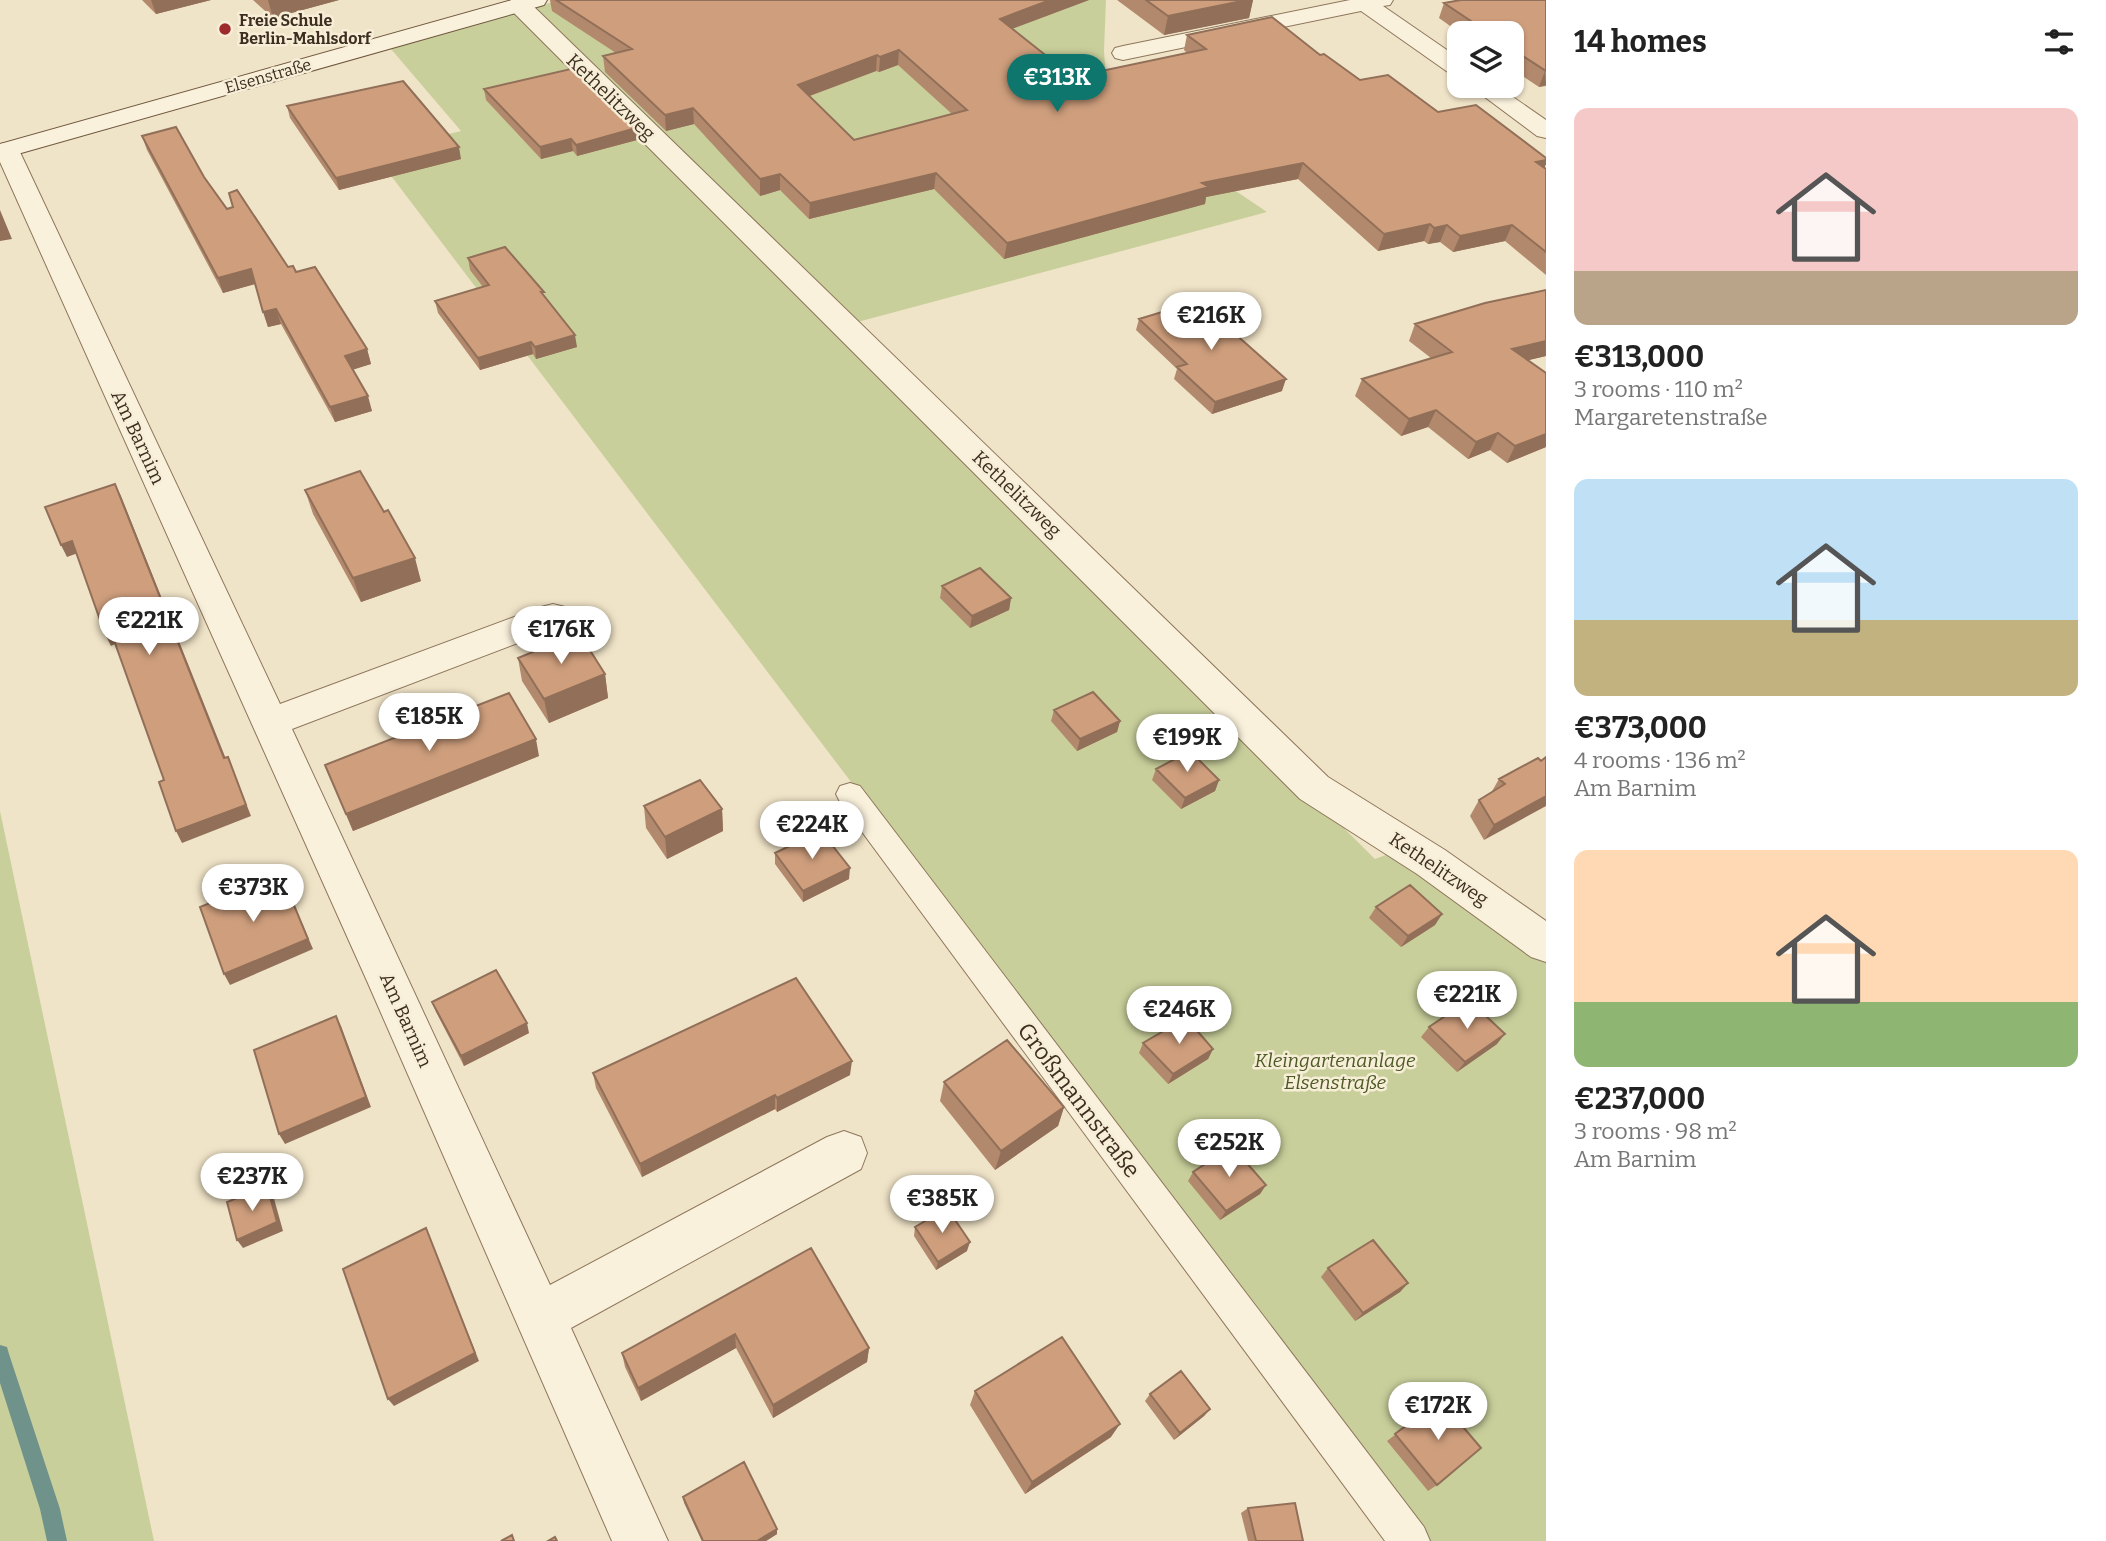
<!DOCTYPE html>
<html lang="en">
<head>
<meta charset="utf-8">
<style>
	body { margin:0; font-family:Bitter,serif; background:#f6f6f6; color:#222; height:100vh; display:flex; flex-direction:column; font-size:26px; white-space:nowrap }
	* { box-sizing:border-box; margin:0 }
	p { font-size:23px; color:#767676 }
	.icon { flex:none; width:38px; height:38px; fill:none; stroke:currentColor; stroke-width:2; stroke-linecap:round; stroke-linejoin:round }
	.map { position:relative; flex:1; overflow:hidden }
	.panel { display:flex; flex-direction:column; background:#fff; width:560px }
	.panel>* { flex:none }
	.fabs { position:absolute; left:1447px; top:21px; display:grid; gap:14px }
	.fabs a { display:grid; place-items:center; width:77px; height:77px; border-radius:14px; background:#fff; box-shadow:0 2px 5px #0004; font-size:35px }
	.price { position:absolute; translate:-50% -60px; padding:0 16px; border-radius:24px; background:#fff; color:#222; font-size:23px; line-height:46px; filter:drop-shadow(0 2px 4px #0008) }
	.price::after { content:''; position:absolute; left:50%; top:42px; width:21px; height:16px; margin-left:-10px; background:inherit; clip-path:polygon(0 0,100% 0,50% 100%) }
	.price.on { background:#0f766e; color:#fff }
	ul { padding:0; list-style:none }
	li { display:grid; align-content:center; gap:14px; height:371px; padding:0 28px }
	li span { display:grid; place-items:center; height:217px; border-radius:14px; color:#555 }
	li>.icon { margin-inline-start:auto }
	span .icon { width:126px; height:126px; fill:#fffc; stroke-width:1 }
	li b { font-size:30px }
	h2 { display:flex; justify-content:space-between; align-items:center; height:84px; padding:0 28px; font-size:30px }
	main { display:flex; flex:1; min-height:0 }
	.map>svg:first-child { display:block }
	.green { fill:#c9cf9b }
	.lines { fill:none; stroke-linecap:round; stroke-linejoin:round }
	.stream { fill:#6f938a; fill-rule:evenodd }
	.lane-casing { stroke:#8d765c; stroke-width:2 }
	.street-casing { stroke:#8d765c; stroke-width:2 }
	.secondary-casing { stroke:#6f573f; stroke-width:2 }
	.lane { fill:#faf1dc; fill-rule:evenodd }
	.street { fill:#faf1dc; fill-rule:evenodd }
	.secondary { fill:#faf1dc; fill-rule:evenodd }
	.wall { fill:#b2896c; fill-rule:evenodd }
	.shaded-wall { fill:#916f58 }
	.building { fill:#cf9f7d; stroke:#916f58; stroke-width:2; fill-rule:evenodd }
	.poi-dot { fill:#9e2a2b; stroke:#f7eed8; stroke-width:2.5 }
	.labels { text-anchor:middle; dominant-baseline:central; stroke-width:5; stroke-linejoin:round; paint-order:stroke }
	.far-poi-label { font-size:16px; font-weight:bold; fill:#3d2e20; stroke:#f7eed8; text-anchor:start }
	.far-street-label { font-size:16px; fill:#3d2e20; stroke:#f7eed8 }
	.street-label { font-size:19px; fill:#3d2e20; stroke:#f7eed8 }
	.park-label { font-size:19px; font-style:italic; fill:#4d5a26; stroke:#f7eed8 }
	.near-street-label { font-size:23px; fill:#3d2e20; stroke:#f7eed8 }
</style>
</head>
<body>
<main>
<div class="map">
<svg width="1546" height="1541" viewBox="0 0 1546 1541">
	<rect width="100%" height="100%" fill="#f0e4c8"/>
	<path class="green" d="M560,0H1106L1104,51L1108,105L1267,212L839,327L1375,859L1391,853L1546,962V1541H1427L373,152L461,131L391,49Z
		M0,811L154,1541H0Z"/>
	<g class="lines">
		<path class="stream" d="M0,1345L7,1347L9,1354L60,1509L67,1541H47L40,1509L0,1383Z"/>
		<g class="lane-casing">
			<path id="lane" d="M850,783L860,786L1424,1527L1430,1541H1385L840,802L836,794L840,786Z"/>
		</g>
		<g class="street-casing">
			<path id="street" d="M511,0H527L1328,777L1445,850L1546,921V962L1531,957L1417,874L1300,799L511,10L508,5Z
				M1350,0H1393L1390,5L1383,6L1460,59V77L1452,75L1361,11L1123,60L1115,58L1112,53L1115,48L1123,46Z
				M1470,86H1497L1546,120V138L1537,136Z
				M7,143L16,145L19,150L280,704L541,607L553,604L565,607L571,616L565,625L292,729L550,1285L827,1137L844,1131L861,1137L867,1153L861,1169L571,1328L668,1541H612L367,981L0,162V144Z"/>
		</g>
		<g class="secondary-casing">
			<path id="secondary" d="M512,0H547L544,5L0,159V144Z"/>
		</g>
		<use href="#lane" class="lane"/>
		<use href="#street" class="street"/>
		<use href="#secondary" class="secondary"/>
	</g>
	<path class="wall" d="M142,0H211L156,14Z
		M253,0H339L273,18Z
		M550,0H1089L1012,29L1073,77L1187,53L1184,50L1187,35L1320,55L1360,80L1546,158V164L1544,168L1546,169V275L1505,241L1453,252L1440,242L1428,244L1424,241L1378,251L1298,179L1206,197L1205,204L1004,259L934,189L809,219L780,190L760,196L694,124L666,131L605,72L603,56L616,53L552,11ZM898,65L952,114L854,140L810,96L876,71L879,72Z
		M1117,0H1253L1249,18L1164,35Z
		M1546,0V86L1539,87L1512,69V33H1460L1439,18L1444,3Z
		M484,89L637,140L577,156L573,151L541,159L486,100Z
		M287,106L461,159L339,190L290,118Z
		M142,136L204,177L227,209L288,267L296,272L367,349L371,364L353,369L372,411L335,422L281,324L268,327L255,284L223,293L147,150Z
		M468,258L545,297L577,347L536,359L533,354L480,370L438,313L435,301L483,287L470,270Z
		M1546,290V356L1528,360L1546,447L1507,463L1490,450L1468,459L1428,427L1401,436L1355,396L1362,379L1431,358L1409,341L1415,324Z
		M1139,319L1282,391L1212,414L1174,379L1177,369L1136,330Z
		M305,490L421,581L361,602L313,514Z
		M942,586L1011,598L1009,610L970,628L940,598Z
		M518,658L605,674L608,698L549,723L522,681Z
		M1054,710L1120,721L1117,732L1077,751L1051,721Z
		M539,756L353,831L325,765Z
		M1541,761L1484,840L1470,816L1479,800L1491,793L1499,779Z
		M1156,769L1219,780L1215,791L1181,809L1152,780Z
		M644,806L722,809L723,831L667,859L646,828Z
		M775,853L849,879L803,902L775,864Z
		M1376,907L1442,914L1435,925L1401,947L1369,918Z
		M432,1002L529,1033L464,1066L436,1012Z
		M1429,1027L1497,1044L1457,1072L1421,1037Z
		M1143,1043L1213,1049L1208,1059L1168,1084L1139,1053Z
		M593,1073L850,1075L777,1112L775,1109L642,1177L596,1088Z
		M944,1082L1064,1107L1058,1126L995,1170L940,1101Z
		M1193,1172L1266,1185L1260,1194L1220,1220L1188,1181Z
		M915,1227L967,1251L936,1270L914,1236Z
		M811,1248L869,1348L867,1362L773,1418L736,1348L641,1401L625,1367L622,1353Z
		M1328,1268L1408,1283L1400,1292L1355,1321L1321,1277Z
		M975,1391L1111,1437L1025,1494L970,1405Z
		M1150,1394L1210,1409L1204,1416L1174,1440L1145,1401Z
		M1440,1400L1437,1485L1428,1491L1387,1441Z
		M683,1497L777,1534L766,1541H702L684,1503Z
		M1248,1508L1303,1541H1248L1241,1513Z"/>
	<path class="shaded-wall" d="M151,0H211L156,14Z
		M268,0H339L273,18Z
		M1050,0H1089L998,34L1000,19Z
		M1247,0H1253L1249,18L1164,35L1168,16Z
		M899,50L898,65L879,72L880,57Z
		M877,55L876,71L798,100V85Z
		M1545,71L1546,85L1539,87Z
		M693,108L694,124L666,131L665,115Z
		M636,128L637,140L577,156L576,145Z
		M571,139L573,151L541,159L540,147Z
		M459,147L461,159L339,190L336,178Z
		M1546,160V164L1541,175L1536,162Z
		M1303,163L1298,179L1206,197L1205,204L1004,259L1007,243L1202,183Z
		M936,173L934,189L809,219L810,203Z
		M780,174V190L760,196V179Z
		M0,210L12,239L0,241Z
		M1430,224L1424,241L1378,251L1384,234Z
		M1447,225L1440,242L1428,244L1434,228Z
		M1512,225L1505,241L1453,252L1460,236Z
		M251,269L255,284L223,293L218,278Z
		M276,309L281,324L268,327L263,312Z
		M575,335L577,347L536,359L535,347Z
		M1546,341V356L1504,366L1512,349Z
		M531,342L533,354L480,370L478,358Z
		M367,349L371,364L349,371L345,356Z
		M1286,379L1282,391L1212,414L1215,402Z
		M368,396L372,411L335,422L330,407Z
		M1436,410L1428,427L1401,436L1409,419Z
		M1498,433L1490,450L1468,459L1476,442Z
		M1546,434V447L1507,463L1515,446Z
		M115,484L121,496L230,769L224,758Z
		M72,541L78,553L67,557L61,545Z
		M415,558L421,581L361,602L353,578Z
		M1011,598L1009,610L970,628L972,616Z
		M111,632L117,643L111,646L105,634Z
		M605,674L608,698L549,723L544,699Z
		M1120,721L1117,732L1077,751L1080,739Z
		M536,739L539,756L353,831L346,814Z
		M228,757L251,816L182,843L176,831Z
		M1219,780L1215,791L1181,809L1185,798Z
		M1546,796V806L1484,840L1494,825Z
		M722,809L723,831L667,859L665,837Z
		M850,868L849,879L803,902V891Z
		M281,874L313,949L230,985L224,974Z
		M1442,914L1435,925L1401,947L1408,936Z
		M336,1016L341,1026L371,1107L285,1144L279,1134Z
		M527,1023L529,1033L464,1066L461,1056Z
		M1505,1034L1497,1044L1457,1072L1465,1062Z
		M1213,1049L1208,1059L1168,1084L1173,1074Z
		M852,1061L850,1075L777,1112V1098Z
		M775,1095V1109L642,1177L640,1164Z
		M1064,1107L1058,1126L995,1170L1001,1151Z
		M1266,1185L1260,1194L1220,1220L1226,1211Z
		M267,1186L273,1195L283,1231L243,1248L237,1240Z
		M426,1228L479,1361L394,1406L388,1399Z
		M970,1242L967,1251L936,1270L938,1262Z
		M1408,1283L1400,1292L1355,1321L1363,1313Z
		M735,1334L736,1348L641,1401L638,1388Z
		M869,1348L867,1362L773,1418V1405Z
		M1210,1409L1204,1416L1174,1440L1180,1433Z
		M1120,1424L1111,1437L1025,1494L1032,1482Z
		M777,1529V1534L766,1541H757Z"/>
	<path class="building" d="M556,0H1050L1000,19L1073,77L1206,49L1187,35L1272,17L1320,55L1324,54L1360,80L1388,75L1438,112L1476,105L1546,158V160L1536,162L1546,169V252L1512,225L1460,236L1447,225L1434,228L1430,224L1384,234L1303,163L1202,183L1209,187L1007,243L936,173L810,203L780,174L760,179L693,108L665,115L603,56L632,49ZM899,50L967,110L854,140L798,85L877,55L880,57Z
		M1146,0H1247L1168,16Z
		M1461,0H1546V71L1512,49V33H1489L1444,3Z
		M575,68L636,128L576,145L571,139L540,147L484,89Z
		M403,81L459,147L336,178L287,106Z
		M176,127L204,177L227,209L233,207L229,193L237,190L288,267L293,266L296,272L315,267L367,349L345,356L368,396L330,407L276,309L263,312L251,269L218,278L142,136Z
		M505,247L544,292H541L575,335L535,347L531,342L478,358L435,301L489,285L468,258Z
		M1546,290V341L1512,349L1546,373V434L1515,446L1498,433L1476,442L1436,410L1409,419L1362,379L1452,352L1415,324L1485,303Z
		M1198,301L1286,379L1215,402L1177,367L1187,364L1139,319Z
		M360,471L384,512L388,510L415,558L353,578L305,490Z
		M115,484L224,758L228,757L246,805L176,831L159,782L164,780L111,632L105,634L72,541L61,545L45,507Z
		M980,568L1011,598L972,616L942,586Z
		M579,633L605,674L544,699L518,658Z
		M1093,692L1120,721L1080,739L1054,710Z
		M509,693L536,739L346,814L325,765Z
		M1190,751L1219,780L1185,798L1156,769Z
		M1546,757V796L1494,825L1479,800L1505,784L1499,779L1538,758L1541,761Z
		M700,780L722,809L665,837L644,806Z
		M821,831L850,868L803,891L775,853Z
		M281,874L308,939L224,974L200,907Z
		M1410,885L1442,914L1408,936L1376,907Z
		M496,970L527,1023L461,1056L432,1002Z
		M796,978L852,1061L777,1098L775,1095L640,1164L593,1073Z
		M1469,1000L1505,1034L1465,1062L1429,1027Z
		M336,1016L366,1097L279,1134L254,1050Z
		M1186,1018L1213,1049L1173,1074L1143,1043Z
		M1007,1040L1064,1107L1001,1151L944,1082Z
		M1232,1146L1266,1185L1226,1211L1193,1172Z
		M267,1186L277,1222L237,1240L227,1202Z
		M947,1208L970,1242L938,1262L915,1227Z
		M426,1228L475,1353L388,1399L343,1269Z
		M1373,1240L1408,1283L1363,1313L1328,1268Z
		M811,1248L869,1348L773,1405L735,1334L638,1388L622,1353Z
		M1062,1337L1120,1424L1032,1482L975,1391Z
		M1181,1371L1210,1409L1180,1433L1150,1394Z
		M1440,1400L1481,1448L1437,1485L1395,1434Z
		M744,1462L777,1529L757,1541H703L683,1497Z
		M1295,1503L1303,1541H1256L1248,1508Z
		M512,1535L514,1541H501Z
		M555,1537L557,1541H548Z"/>
	<circle class="poi-dot" cx="225" cy="29" r="7"/>
	<g class="labels">
		<g class="far-poi-label">
			<text x="239" y="20">Freie Schule<tspan x="239" dy="18">Berlin-Mahlsdorf</tspan></text>
		</g>
		<g class="far-street-label">
			<text transform="translate(268 76) rotate(-16)">Elsenstraße</text>
		</g>
		<g class="street-label">
			<text transform="translate(611 97) rotate(44)">Kethelitzweg</text>
			<text transform="translate(138 437) rotate(65)">Am Barnim</text>
			<text transform="translate(1017 494) rotate(44)">Kethelitzweg</text>
			<text transform="translate(1439 869) rotate(34)">Kethelitzweg</text>
			<text transform="translate(406 1020) rotate(66)">Am Barnim</text>
		</g>
		<g class="park-label">
			<text x="1335" y="1060">Kleingartenanlage<tspan x="1335" dy="22">Elsenstraße</tspan></text>
		</g>
		<g class="near-street-label">
			<text transform="translate(1079 1100) rotate(53)">Großmannstraße</text>
		</g>
	</g>
</svg>
<div class="fabs">
<a><svg class="icon" aria-label="layers" viewBox="0 0 24 24"><path d="M12 4l9 5-9 5-9-5zM3 14l9 5 9-5"/></svg></a>
</div>
<b class="price on" style="left:1057px;top:114px">€313K</b>
<b class="price" style="left:1211px;top:352px">€216K</b>
<b class="price" style="left:149px;top:657px">€221K</b>
<b class="price" style="left:561px;top:666px">€176K</b>
<b class="price" style="left:429px;top:753px">€185K</b>
<b class="price" style="left:1187px;top:774px">€199K</b>
<b class="price" style="left:812px;top:861px">€224K</b>
<b class="price" style="left:253px;top:924px">€373K</b>
<b class="price" style="left:1467px;top:1031px">€221K</b>
<b class="price" style="left:1179px;top:1046px">€246K</b>
<b class="price" style="left:1229px;top:1179px">€252K</b>
<b class="price" style="left:252px;top:1213px">€237K</b>
<b class="price" style="left:942px;top:1235px">€385K</b>
<b class="price" style="left:1438px;top:1442px">€172K</b>
</div>
<section class="panel">
<h2>14 homes<svg class="icon" aria-label="filters" viewBox="0 0 24 24"><path d="M4 7h16M4 17h16"/><circle cx="9" cy="7" r="2"/><circle cx="15" cy="17" r="2"/></svg></h2>
<ul>
<li><span style="background:linear-gradient(#f6c9c9 75%,#b9a48a 0)"><svg class="icon" aria-label="home" viewBox="0 0 24 24"><path d="M3 11l9-7 9 7M6 9v11h12V9"/></svg></span><div><b>€313,000</b><p>3 rooms · 110 m²</p><p>Margaretenstraße</p></div></li>
<li><span style="background:linear-gradient(#bfe0f5 65%,#c2b280 0)"><svg class="icon" aria-label="home" viewBox="0 0 24 24"><path d="M3 11l9-7 9 7M6 9v11h12V9"/></svg></span><div><b>€373,000</b><p>4 rooms · 136 m²</p><p>Am Barnim</p></div></li>
<li><span style="background:linear-gradient(#ffd9b3 70%,#8fb573 0)"><svg class="icon" aria-label="home" viewBox="0 0 24 24"><path d="M3 11l9-7 9 7M6 9v11h12V9"/></svg></span><div><b>€237,000</b><p>3 rooms · 98 m²</p><p>Am Barnim</p></div></li>
</ul>
</section>
</main>
</body>
</html>
